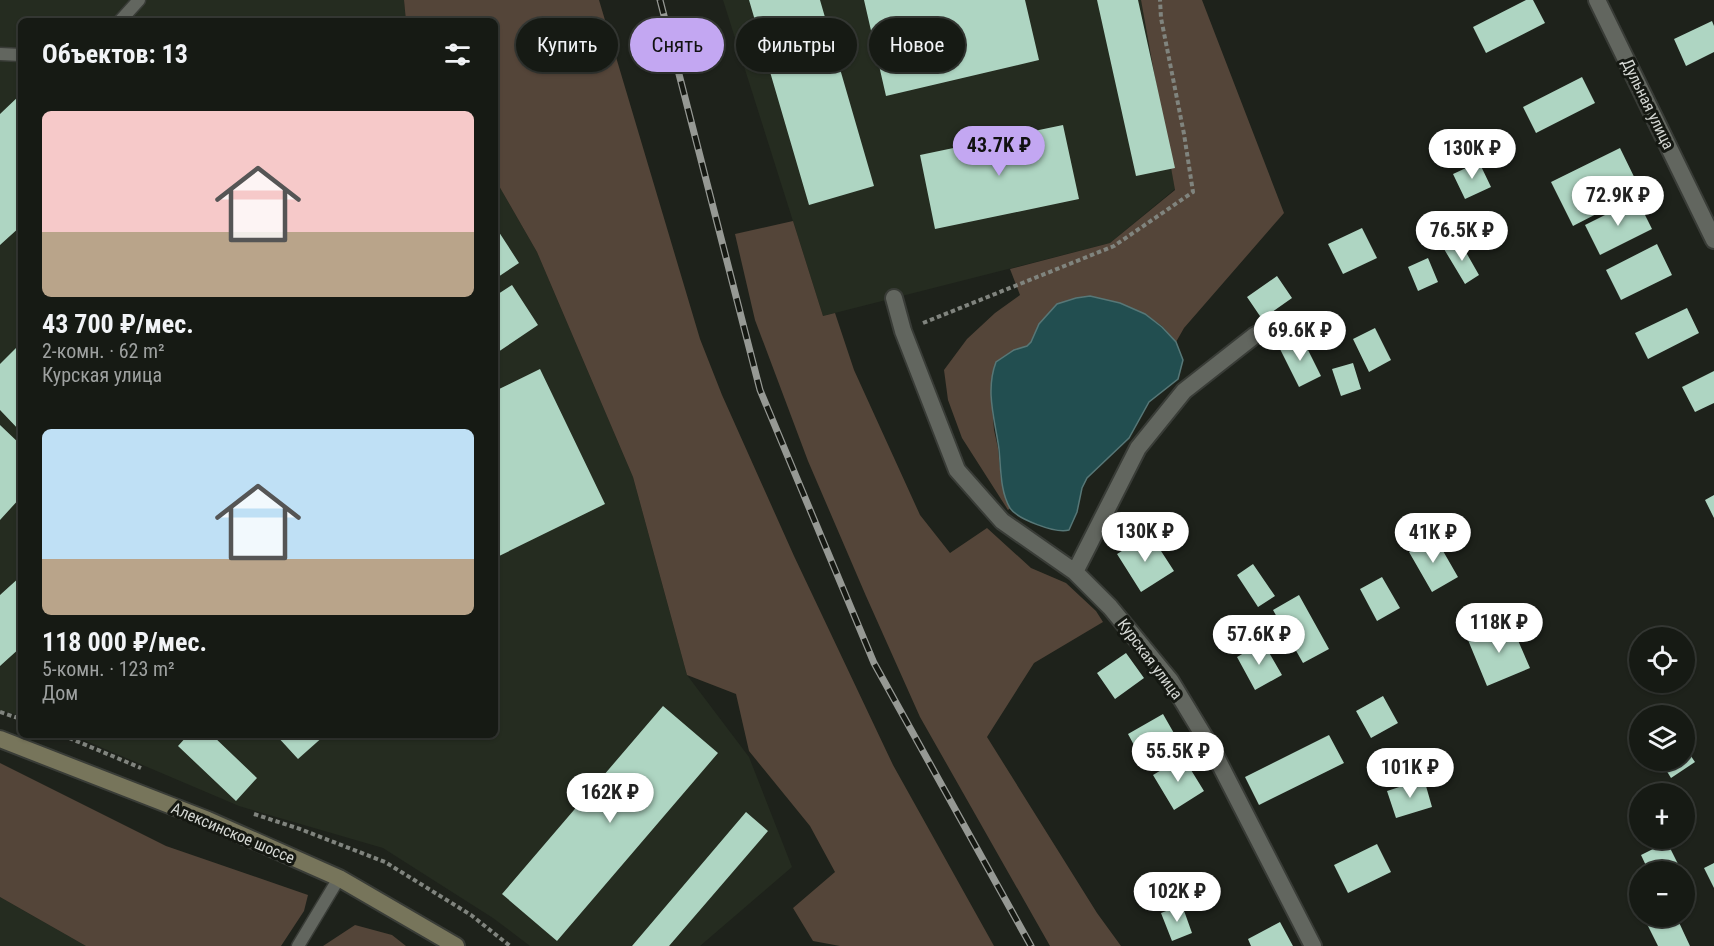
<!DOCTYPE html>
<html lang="ru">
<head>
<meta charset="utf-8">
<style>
	body { margin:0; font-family:"Roboto Condensed",sans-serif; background:#232722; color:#f1f3f6; height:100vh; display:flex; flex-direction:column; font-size:22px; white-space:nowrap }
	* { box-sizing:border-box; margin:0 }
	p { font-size:20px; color:#9ea1a0 }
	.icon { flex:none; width:33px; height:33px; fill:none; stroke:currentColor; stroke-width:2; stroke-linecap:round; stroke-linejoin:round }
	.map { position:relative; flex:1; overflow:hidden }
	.side { position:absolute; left:18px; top:18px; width:480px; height:720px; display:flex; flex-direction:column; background:#161a14; border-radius:9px; box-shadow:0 2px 4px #0004,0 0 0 2px #353834 }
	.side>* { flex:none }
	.banner { position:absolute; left:516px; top:18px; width:570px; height:54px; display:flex; gap:12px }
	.controls { position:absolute; left:1629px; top:627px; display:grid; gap:12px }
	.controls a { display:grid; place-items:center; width:66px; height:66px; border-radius:50%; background:#161a14; box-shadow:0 2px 4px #0004,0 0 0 2px #353834; font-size:30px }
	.price { position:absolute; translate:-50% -51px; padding:0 14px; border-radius:21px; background:#fff; color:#222; font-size:20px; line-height:39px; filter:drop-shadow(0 2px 3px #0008) }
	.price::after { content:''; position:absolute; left:50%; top:36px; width:18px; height:14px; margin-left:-9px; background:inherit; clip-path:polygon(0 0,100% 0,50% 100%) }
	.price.active { background:#c3a7f2; color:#111 }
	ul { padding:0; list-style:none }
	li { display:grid; align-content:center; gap:12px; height:318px; padding:0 24px }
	li span { display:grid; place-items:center; height:186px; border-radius:9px; color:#555 }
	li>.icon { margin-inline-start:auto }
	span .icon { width:108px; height:108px; fill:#fffc; stroke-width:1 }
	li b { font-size:26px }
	h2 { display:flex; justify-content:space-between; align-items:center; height:72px; padding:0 24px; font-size:26px }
	.pill { padding:0 21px; border-radius:27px; background:#161a14; box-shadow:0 2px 4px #0004,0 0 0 2px #353834; font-size:21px; line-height:54px }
	.pill.active { background:#c3a7f2; color:#111 }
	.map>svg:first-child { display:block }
	.built { fill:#252c20 }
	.green { fill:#544539 }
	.water { fill:#224e50; stroke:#577777; stroke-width:1.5 }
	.building { fill:#aed5c2 }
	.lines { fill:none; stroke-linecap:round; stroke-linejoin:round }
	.service-casing { stroke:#393c37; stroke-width:15 }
	.minor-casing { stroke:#393c37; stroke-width:20 }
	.tertiary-casing { stroke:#393c37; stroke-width:20 }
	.secondary-casing { stroke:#393c37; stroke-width:20 }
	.path { stroke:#80847e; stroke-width:4; stroke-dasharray:4.5 3; stroke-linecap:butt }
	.service { stroke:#62665f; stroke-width:12 }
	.minor { stroke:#62665f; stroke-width:16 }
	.tertiary { stroke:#62665f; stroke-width:16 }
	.secondary { stroke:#77755b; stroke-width:16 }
	.rail-casing { stroke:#969994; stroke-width:7 }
	.rail { stroke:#151812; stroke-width:4.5; stroke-dasharray:14; stroke-linecap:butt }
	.labels { text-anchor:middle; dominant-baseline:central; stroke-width:6; stroke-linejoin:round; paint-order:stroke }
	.street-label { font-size:16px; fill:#d4d7d3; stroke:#151812 }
</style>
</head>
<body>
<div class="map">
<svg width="1714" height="946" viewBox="0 0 1714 946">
	<rect width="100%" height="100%" fill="#1e221b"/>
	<path class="built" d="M0,0H404L406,21H21V716L0,710Z
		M723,0H1141L1175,189L1110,243L823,316Z
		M495,179L537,252L633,477L687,675L749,757L792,867L700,946H530L493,918L383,848L239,806L72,735H495Z
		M0,897L86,946H0Z"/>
	<path class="green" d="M404,0H599L700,339L722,395L794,556L893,765L994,946H840L813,941L793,908L835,872L810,826L749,751L736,694L687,675L633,477L537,252L495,179V21H406Z
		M1141,0H1202L1284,213L1184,328L1176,342L1162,326L1145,314L1120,303L1090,296L1076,298L1057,304L1039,324L1031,342L1027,346L1014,350L994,368L991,393L994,430L998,448L1001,479L1010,508L1008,510L962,438L948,400L944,370L967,339L995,313L1020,295L1010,269L1110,243L1175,190Z
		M793,221L823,316L835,313L854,370L920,515L950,553L987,528L1031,568L1066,583L1096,611L1103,622L1034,663L987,737L1097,913L1121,946H1050L920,717L866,596L808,461L755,320L735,234Z
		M0,763L166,846L308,895L304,911L281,946H86L0,897Z
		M355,925L392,935L406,946H323Z"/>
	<path class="water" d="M1090,296L1120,303L1145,314L1162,327L1176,342L1183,360L1178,379L1149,402L1129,438L1087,478L1082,488L1077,512L1069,530C1056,534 1017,519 1010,508C1000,491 1001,468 999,449C995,420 985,391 996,362L1014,350L1027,346L1031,342L1039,324L1057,304L1076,298Z"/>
	<path class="building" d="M749,0H820L874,186L809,205Z
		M864,0H1025L1039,60L886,96Z
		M1097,0H1138L1175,168L1136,176Z
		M1526,0H1533L1545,23L1486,53L1473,27Z
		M1712,21L1714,26V52L1686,66L1674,39Z
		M1582,77L1595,103L1536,133L1523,107Z
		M21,94V226L0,245V114Z
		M1063,125L1079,199L935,229L920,155Z
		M1620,148L1641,191L1573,226L1551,182Z
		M1479,162L1491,187L1465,199L1453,174Z
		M1637,199L1652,229L1600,255L1585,225Z
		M495,226L519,263L495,279Z
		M1362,228L1377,258L1343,274L1328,244Z
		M1459,240L1479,275L1465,284L1444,249Z
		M1657,244L1672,275L1621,300L1606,270Z
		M1428,258L1438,282L1418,291L1408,267Z
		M1277,276L1292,298L1262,319L1247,297Z
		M512,285L538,325L495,354V296Z
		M1687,308L1699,333L1648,359L1635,333Z
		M1375,328L1391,360L1369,372L1353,339Z
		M1301,336L1321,376L1299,387L1279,347Z
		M21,343V432L0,410V364Z
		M1353,363L1361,389L1341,396L1332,369Z
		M540,369L605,504L495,558V391Z
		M1714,371V403L1695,412L1682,387Z
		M0,425L21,445V497L0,520Z
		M1714,495V518L1705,500Z
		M1150,534L1174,571L1141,592L1117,554Z
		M1435,537L1458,577L1432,592L1409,552Z
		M1253,564L1275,596L1258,607L1237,575Z
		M21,576V647L0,666V595Z
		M1382,577L1400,608L1377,621L1360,589Z
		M1299,595L1329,649L1303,663L1273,610Z
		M1510,622L1530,668L1487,686L1468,640Z
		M1263,642L1282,675L1255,690L1237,657Z
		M1126,653L1144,678L1115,699L1097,673Z
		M1383,696L1398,723L1371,738L1356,711Z
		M663,706L718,753L557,941L502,894Z
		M1163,714L1179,742L1143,762L1128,734Z
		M188,735H212L257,778L236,801L178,746Z
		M276,735H325L298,759Z
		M1329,735L1344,763L1259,805L1245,777Z
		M1684,746L1695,762L1671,778L1660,760H1684Z
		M1183,757L1204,791L1174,810L1153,775Z
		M1424,779L1432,807L1396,818L1387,791Z
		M746,812L768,831L669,946H632Z
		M1667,842L1682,872H1649L1641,855Z
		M1377,844L1391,872L1348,893L1334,865Z
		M1714,863V888L1704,868Z
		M1182,905L1192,933L1172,941L1161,913Z
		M1652,916H1676L1690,946H1658L1645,920Z
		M1280,922L1293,946H1251L1248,939Z"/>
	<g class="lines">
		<g class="service-casing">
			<path id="service" d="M120,21L139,0
				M0,54L21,55
				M298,946L339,878"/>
		</g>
		<g class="minor-casing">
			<path id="minor" d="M894,298L903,331L957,470L1002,521L1075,572L1110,607L1170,680L1213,751L1313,946
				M1075,572L1138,448L1184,391L1254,336L1278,324L1296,321L1311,325"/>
		</g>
		<g class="tertiary-casing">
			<path id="tertiary" d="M1597,0L1714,240"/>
		</g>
		<g class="secondary-casing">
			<path id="secondary" d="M0,739L208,820L339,878L456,946"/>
		</g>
		<path class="path" d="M923,323L1114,246L1193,192L1184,134L1161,18L1160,0
			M0,712L21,719
			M62,735L141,768
			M254,814L300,829L385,862L471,915L510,946"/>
		<use href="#service" class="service"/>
		<use href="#minor" class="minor"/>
		<use href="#tertiary" class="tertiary"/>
		<use href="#secondary" class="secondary"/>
		<g class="rail-casing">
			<path id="rail" d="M660,0L760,390L874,663L1031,946"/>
		</g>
		<use href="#rail" class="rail"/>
	</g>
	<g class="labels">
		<g class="street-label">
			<text transform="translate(1648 104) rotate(64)">Дульная улица</text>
			<text transform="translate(1150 659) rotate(53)">Курская улица</text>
			<text transform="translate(233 833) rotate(23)">Алексинское шоссе</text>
		</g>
	</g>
</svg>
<div class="controls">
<a><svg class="icon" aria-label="locate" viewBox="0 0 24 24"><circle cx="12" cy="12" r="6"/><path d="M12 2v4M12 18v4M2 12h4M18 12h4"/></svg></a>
<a><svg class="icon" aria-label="layers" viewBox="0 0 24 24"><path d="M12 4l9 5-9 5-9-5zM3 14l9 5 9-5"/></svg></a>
<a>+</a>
<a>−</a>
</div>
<b class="price active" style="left:999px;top:177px">43.7K ₽</b>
<b class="price" style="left:1472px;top:180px">130K ₽</b>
<b class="price" style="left:1618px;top:227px">72.9K ₽</b>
<b class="price" style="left:1462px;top:262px">76.5K ₽</b>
<b class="price" style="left:1300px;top:362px">69.6K ₽</b>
<b class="price" style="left:1145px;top:563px">130K ₽</b>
<b class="price" style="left:1433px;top:564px">41K ₽</b>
<b class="price" style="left:1499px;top:654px">118K ₽</b>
<b class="price" style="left:1259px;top:666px">57.6K ₽</b>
<b class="price" style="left:1178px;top:783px">55.5K ₽</b>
<b class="price" style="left:1410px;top:799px">101K ₽</b>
<b class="price" style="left:610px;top:824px">162K ₽</b>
<b class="price" style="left:1177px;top:923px">102K ₽</b>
<div class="banner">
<a class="pill">Купить</a>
<a class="pill active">Снять</a>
<a class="pill">Фильтры</a>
<a class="pill">Новое</a>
</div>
<section class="side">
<h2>Объектов: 13<svg class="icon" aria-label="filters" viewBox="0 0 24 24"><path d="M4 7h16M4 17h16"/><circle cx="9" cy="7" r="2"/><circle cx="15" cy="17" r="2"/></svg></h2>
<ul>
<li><span style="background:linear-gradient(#f6c9c9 65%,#b9a48a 0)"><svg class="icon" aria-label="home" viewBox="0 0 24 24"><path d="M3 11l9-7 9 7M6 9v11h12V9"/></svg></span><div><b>43 700 ₽/мес.</b><p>2-комн. · 62 m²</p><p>Курская улица</p></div></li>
<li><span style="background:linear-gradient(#bfe0f5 70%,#b9a48a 0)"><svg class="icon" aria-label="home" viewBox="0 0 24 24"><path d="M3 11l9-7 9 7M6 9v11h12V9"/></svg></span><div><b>118 000 ₽/мес.</b><p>5-комн. · 123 m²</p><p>Дом</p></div></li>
</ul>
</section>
</div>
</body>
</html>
